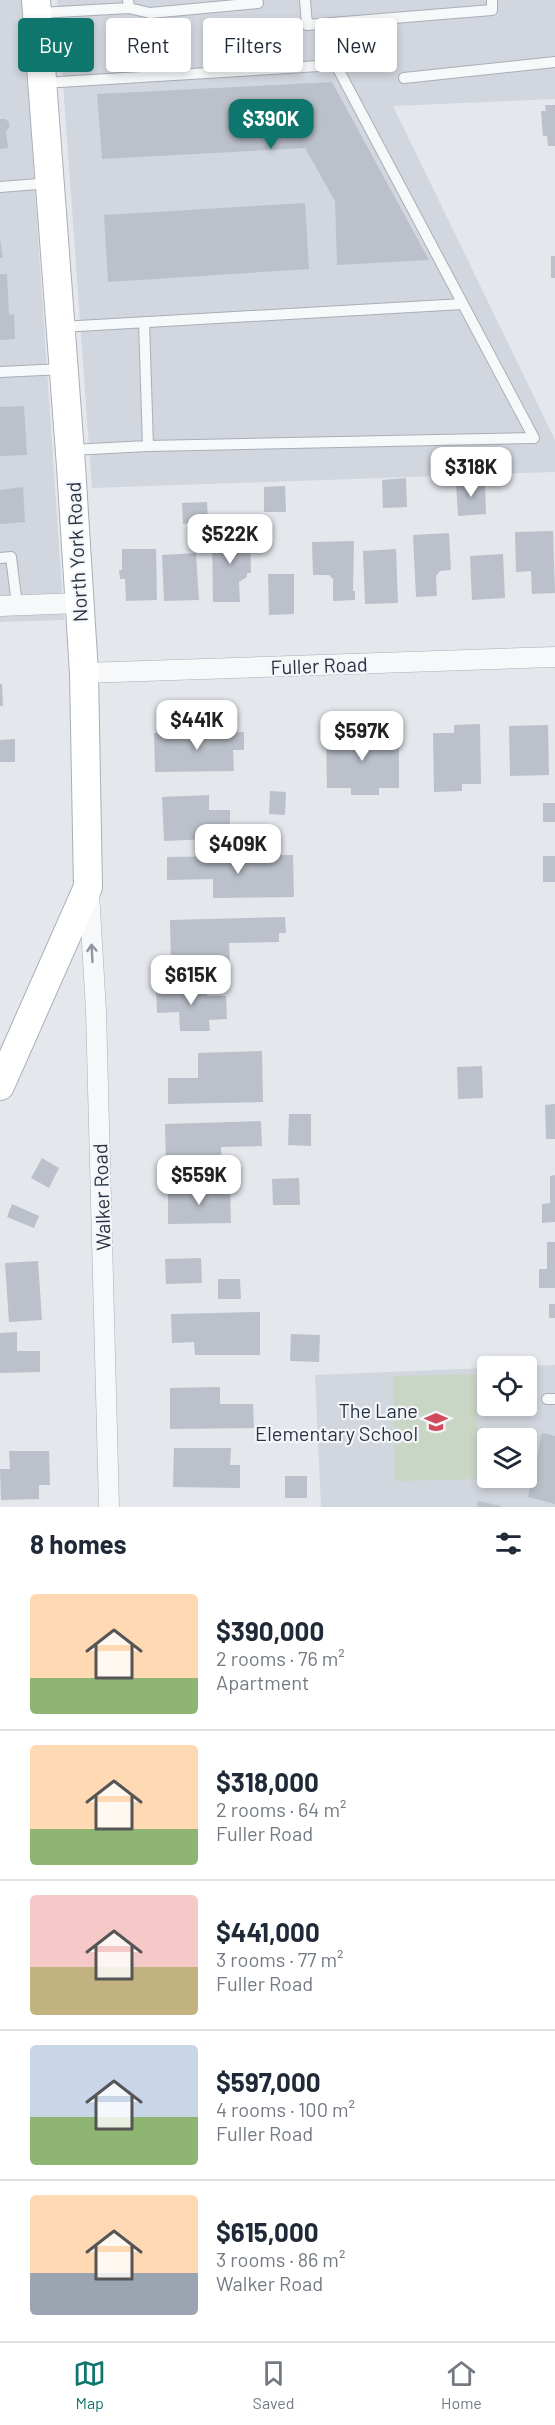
<!DOCTYPE html>
<html lang="en">
<head>
<meta charset="utf-8">
<style>
	body { margin:0; font-family:Barlow,sans-serif; background:#f6f6f7; color:#1f2937; height:100vh; display:flex; flex-direction:column; font-size:22px; white-space:nowrap }
	* { box-sizing:border-box; margin:0 }
	p { font-size:20px; color:#747a83 }
	.icon { flex:none; width:33px; height:33px; fill:none; stroke:currentColor; stroke-width:2; stroke-linecap:round; stroke-linejoin:round }
	.map { position:relative; height:1507px; overflow:hidden }
	.side { display:flex; flex-direction:column; background:#fff; flex:1 }
	.side>* { flex:none }
	.banner { position:absolute; left:18px; top:18px; width:519px; height:54px; display:flex; gap:12px }
	.tools { position:absolute; left:477px; top:1356px; display:grid; gap:12px }
	.tools a { display:grid; place-items:center; width:60px; height:60px; border-radius:6px; background:#fff; box-shadow:0 3px 9px #0003; font-size:30px }
	.price { position:absolute; translate:-50% -51px; padding:0 14px; border-radius:12px; background:#fff; color:#222; font-size:20px; line-height:39px; filter:drop-shadow(0 2px 3px #0008) }
	.price::after { content:''; position:absolute; left:50%; top:36px; width:18px; height:14px; margin-left:-9px; background:inherit; clip-path:polygon(0 0,100% 0,50% 100%) }
	.price.on { background:#0f766e; color:#fff }
	ul { padding:0; list-style:none }
	li { display:flex; align-items:center; gap:18px; height:150px; padding:0 30px }
	li+li { border-top:2px solid #e0e1e3 }
	li span { display:grid; place-items:center; flex:none; width:168px; height:120px; border-radius:6px; color:#555 }
	li>.icon { margin-inline-start:auto }
	span .icon { width:72px; height:72px; fill:#fffc; stroke-width:1 }
	li b { font-size:26px }
	h2 { display:flex; justify-content:space-between; align-items:center; height:72px; padding:0 30px; font-size:26px }
	.pill { padding:0 21px; border-radius:6px; background:#fff; box-shadow:0 3px 9px #0003; font-size:21px; line-height:54px }
	.pill.on { background:#0f766e; color:#fff }
	.dock { display:flex; justify-content:space-around; align-items:center; height:84px; border-top:2px solid #e0e1e3; background:#fff; font-size:16px; color:#747a83 }
	.dock a { display:grid; justify-items:center; gap:3px }
	.dock .on { color:#0f766e }
	.map>svg:first-child { display:block }
	.built { fill:#d2d6de; fill-rule:evenodd }
	.green { fill:#c9d6c5 }
	.building { fill:#bbc0ca }
	.lines { fill:none; stroke-linecap:round; stroke-linejoin:round }
	.service-casing { stroke:#a9aeb7; stroke-width:12 }
	.minor-casing { stroke:#a9aeb7; stroke-width:21 }
	.secondary-casing { stroke:#a9aeb7; stroke-width:30 }
	.service { stroke:#f7f8fa; stroke-width:10 }
	.minor { stroke:#f7f8fa; stroke-width:20 }
	.secondary { stroke:#fff; stroke-width:28 }
	.oneway { stroke:#9196a0 }
	.labels { text-anchor:middle; dominant-baseline:central; stroke-width:4.5; stroke-linejoin:round; paint-order:stroke }
	.street-label { font-size:20px; fill:#2b3445; stroke:#f4f6f9 }
	.poi-label { font-size:20px; fill:#2b3445; stroke:#f4f6f9; text-anchor:end }
</style>
</head>
<body>
<div class="map">
<svg width="555" height="1507" viewBox="0 0 555 1507">
	<rect width="100%" height="100%" fill="#e4e7ec"/>
	<path class="built" d="M0,0H22L64,620L0,622Z
		M57,0H555V99L393,106L555,440V472L92,488Z
		M555,1365V1507H321L315,1375L487,1368L488,1406H526V1366H524ZM488,1438H526V1478H488Z"/>
	<path class="green" d="M476,1374L478,1479L395,1481L393,1376Z"/>
	<path class="building" d="M332,82L429,260L337,265L335,201L305,148L102,159L97,94Z
		M545,105H555V146H548L547,136H543L541,111H546Z
		M0,119H5L9,122V128L6,131L8,148L0,149Z
		M305,203L309,269L108,282L104,215Z
		M0,238L3,258H0Z
		M551,256H555V278H551Z
		M0,274H7L9,315L14,314L15,339L0,340Z
		M24,406L27,455L0,456V407Z
		M406,478L407,507L383,508L382,480Z
		M485,481L486,514L458,516L456,482Z
		M285,486L286,512H264V487Z
		M23,487L25,522L0,524V490Z
		M207,502L208,522L183,524L182,503Z
		M553,531L555,593L532,594L531,571L516,572L515,532Z
		M250,532L251,573H247V577L239,582L240,602H213L212,533Z
		M449,533L451,570L440,571L436,576L437,596L416,597L413,535Z
		M354,541L353,591H355V600L333,601V579L329,575H313L312,542Z
		M122,549H156L157,600L126,601L125,579H120L119,570H122Z
		M396,549L398,603L365,604L363,551Z
		M196,553L199,600L164,601L162,555Z
		M503,554L505,598L472,600L470,556Z
		M268,574H294V614L269,615Z
		M0,684H2L3,706H0Z
		M480,724L481,784H462V791L434,792L433,733H454V725Z
		M548,725L549,775L510,776L509,726Z
		M326,729H353V737L399,736V788H379V795H351V788H327Z
		M244,732V750H233L234,771L155,772L154,733Z
		M15,739V762H0V740Z
		M270,791L286,792L285,815L269,814Z
		M209,795V810H230V838L164,841L162,797Z
		M543,803H555V822H543Z
		M293,855L294,897L213,898V879L167,880V857Z
		M543,856H555V882H543Z
		M285,917L286,933H279V942L229,943L230,965L171,966L170,920Z
		M206,984L207,996H226L227,1019L209,1020L210,1031H180L179,1012L157,1013L156,986Z
		M262,1051L263,1102L168,1104V1078H198V1053Z
		M482,1066L483,1098L458,1099L457,1067Z
		M555,1104V1139H546L545,1105Z
		M289,1114H311V1146L288,1145Z
		M261,1121L262,1146L221,1147L222,1168L166,1170L165,1124Z
		M42,1158L59,1168L49,1188L31,1178Z
		M555,1175V1222L542,1223V1204L550,1203V1176Z
		M299,1178L300,1205H273L272,1179Z
		M203,1187V1189H230L231,1223L168,1224V1188Z
		M12,1204L39,1216L34,1228L7,1217Z
		M547,1242H555V1288H539V1269H547Z
		M201,1258L202,1283L166,1284L165,1259Z
		M38,1261L42,1320L9,1322L5,1263Z
		M218,1279H240L241,1299H218Z
		M549,1304H555V1318H549Z
		M260,1312V1355H195L194,1342L172,1343L171,1314Z
		M17,1332V1351H40V1372L0,1373V1333Z
		M291,1334L320,1335L319,1362L290,1361Z
		M220,1387V1404H253L254,1428L170,1429V1388Z
		M542,1433L555,1436V1504L528,1497Z
		M174,1448H231L230,1465H240V1488L173,1487Z
		M9,1451H49L50,1485H39V1499L1,1500L0,1469H10Z
		M285,1476H307V1498H285Z
		M478,1501L501,1506L500,1507H477Z"/>
	<g class="lines">
		<g class="service-casing">
			<path id="service" d="M305,0L307,25L492,10V0
				M129,8L150,13L258,3L257,0
				M39,13L129,8L128,0
				M404,78L555,62
				M43,83L336,65L534,438L148,446L71,450
				M0,187L50,183
				M144,322L148,446
				M61,327L463,304
				M0,372L63,369
				M0,558L11,557L17,605
				M547,1399H555"/>
		</g>
		<g class="minor-casing">
			<path id="minor" d="M0,606L79,603
				M84,673L555,657
				M89,892L96,1011L109,1507"/>
		</g>
		<g class="secondary-casing">
			<path id="secondary" d="M0,1086L88,887L84,673L71,466L36,0"/>
		</g>
		<use href="#service" class="service"/>
		<use href="#minor" class="minor"/>
		<use href="#secondary" class="secondary"/>
	</g>
	<defs><path id="oneway-shaft" d="M-6 0H5M1.5-3L5.5 0L1.5 3" fill="none" stroke-width="1.6" stroke-linecap="round" stroke-linejoin="round" transform="scale(1.5)"/></defs>
	<use class="oneway" href="#oneway-shaft" transform="translate(92 953) rotate(-93)"/>
	<defs>
		<g id="school-bare" transform="scale(1.8)"><path d="M0-5L7-2L0 1L-7-2ZM-4 1L0 2.5L4 1V4Q0 6-4 4Z" fill="#d1495b" stroke="#f4f6f9" stroke-width="2.5" paint-order="stroke"/></g>
	</defs>
	<g fill-rule="evenodd">
		<use href="#school-bare" x="436" y="1422"/>
	</g>
	<g class="labels">
		<g class="street-label">
			<text transform="translate(76 552) rotate(-93)">North York Road</text>
			<text transform="translate(319 665) rotate(-2)">Fuller Road</text>
			<text transform="translate(101 1197) rotate(-92)">Walker Road</text>
		</g>
		<g class="poi-label">
			<text x="418" y="1410">The Lane<tspan x="418" dy="23">Elementary School</tspan></text>
		</g>
	</g>
</svg>
<div class="tools">
<a><svg class="icon" aria-label="locate" viewBox="0 0 24 24"><circle cx="12" cy="12" r="6"/><path d="M12 2v4M12 18v4M2 12h4M18 12h4"/></svg></a>
<a><svg class="icon" aria-label="layers" viewBox="0 0 24 24"><path d="M12 4l9 5-9 5-9-5zM3 14l9 5 9-5"/></svg></a>
</div>
<b class="price on" style="left:271px;top:150px">$390K</b>
<b class="price" style="left:471px;top:498px">$318K</b>
<b class="price" style="left:230px;top:565px">$522K</b>
<b class="price" style="left:197px;top:751px">$441K</b>
<b class="price" style="left:362px;top:762px">$597K</b>
<b class="price" style="left:238px;top:875px">$409K</b>
<b class="price" style="left:191px;top:1006px">$615K</b>
<b class="price" style="left:199px;top:1206px">$559K</b>
<div class="banner">
<a class="pill on">Buy</a>
<a class="pill">Rent</a>
<a class="pill">Filters</a>
<a class="pill">New</a>
</div>
</div>
<section class="side">
<h2>8 homes<svg class="icon" aria-label="filters" viewBox="0 0 24 24"><path d="M4 7h16M4 17h16"/><circle cx="9" cy="7" r="2"/><circle cx="15" cy="17" r="2"/></svg></h2>
<ul>
<li><span style="background:linear-gradient(#ffd9b3 70%,#8fb573 0)"><svg class="icon" aria-label="home" viewBox="0 0 24 24"><path d="M3 11l9-7 9 7M6 9v11h12V9"/></svg></span><div><b>$390,000</b><p>2 rooms · 76 m²</p><p>Apartment</p></div></li>
<li><span style="background:linear-gradient(#ffd9b3 70%,#8fb573 0)"><svg class="icon" aria-label="home" viewBox="0 0 24 24"><path d="M3 11l9-7 9 7M6 9v11h12V9"/></svg></span><div><b>$318,000</b><p>2 rooms · 64 m²</p><p>Fuller Road</p></div></li>
<li><span style="background:linear-gradient(#f6c9c9 60%,#c2b280 0)"><svg class="icon" aria-label="home" viewBox="0 0 24 24"><path d="M3 11l9-7 9 7M6 9v11h12V9"/></svg></span><div><b>$441,000</b><p>3 rooms · 77 m²</p><p>Fuller Road</p></div></li>
<li><span style="background:linear-gradient(#c9d6e8 60%,#8fb573 0)"><svg class="icon" aria-label="home" viewBox="0 0 24 24"><path d="M3 11l9-7 9 7M6 9v11h12V9"/></svg></span><div><b>$597,000</b><p>4 rooms · 100 m²</p><p>Fuller Road</p></div></li>
<li><span style="background:linear-gradient(#ffd9b3 65%,#9aa5b1 0)"><svg class="icon" aria-label="home" viewBox="0 0 24 24"><path d="M3 11l9-7 9 7M6 9v11h12V9"/></svg></span><div><b>$615,000</b><p>3 rooms · 86 m²</p><p>Walker Road</p></div></li>
</ul>
</section>
<nav class="dock">
<a class="on"><svg class="icon" aria-label="map" viewBox="0 0 24 24"><path d="M3 6l6-2 6 2 6-2v14l-6 2-6-2-6 2zM9 4v14M15 6v14"/></svg>Map</a>
<a><svg class="icon" aria-label="saved" viewBox="0 0 24 24"><path d="M7 4h10v16l-5-4-5 4z"/></svg>Saved</a>
<a><svg class="icon" aria-label="home" viewBox="0 0 24 24"><path d="M3 11l9-7 9 7M6 9v11h12V9"/></svg>Home</a>
</nav>
</body>
</html>
